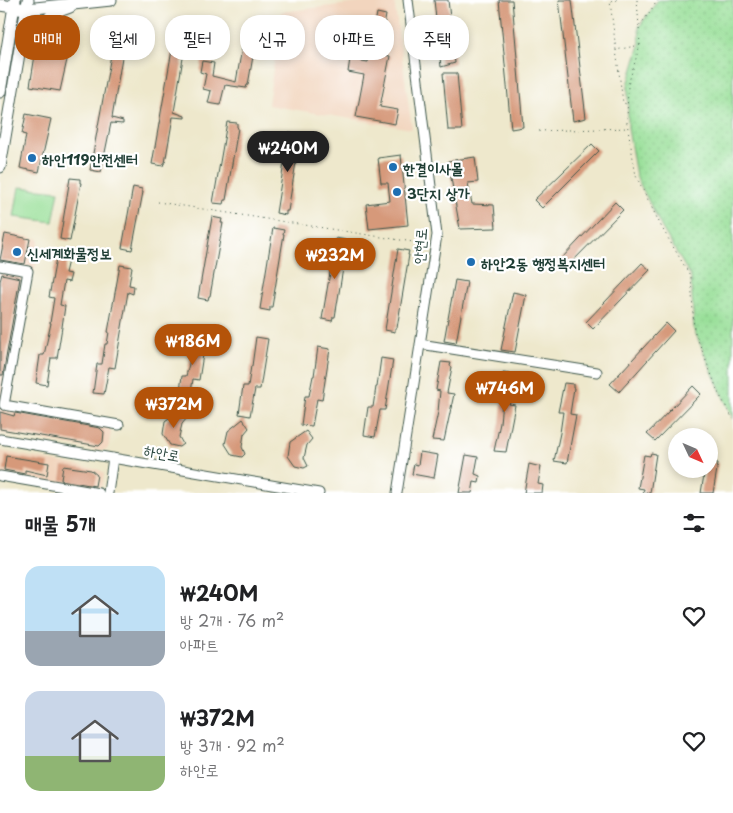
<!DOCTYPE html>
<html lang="ko">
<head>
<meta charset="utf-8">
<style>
	body { margin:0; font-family:"Playpen Sans","Poor Story",sans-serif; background:#f6f6f6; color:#202124; height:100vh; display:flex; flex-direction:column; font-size:19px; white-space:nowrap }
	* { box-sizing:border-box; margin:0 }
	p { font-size:16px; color:#757577 }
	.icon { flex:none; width:28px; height:28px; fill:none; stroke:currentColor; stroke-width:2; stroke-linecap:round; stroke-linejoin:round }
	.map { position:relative; height:493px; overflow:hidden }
	.panel { display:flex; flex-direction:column; background:#fff; flex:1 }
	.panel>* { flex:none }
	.banner { position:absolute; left:15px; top:15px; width:704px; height:45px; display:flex; gap:10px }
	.needle { width:32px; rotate:134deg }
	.fabs { position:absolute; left:668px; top:428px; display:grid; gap:10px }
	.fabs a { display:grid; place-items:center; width:50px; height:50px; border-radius:50%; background:#fff; box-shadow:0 2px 8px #0003; font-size:25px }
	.price { position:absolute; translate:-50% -42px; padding:0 11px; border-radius:18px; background:#b45309; color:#fff; font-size:16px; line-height:32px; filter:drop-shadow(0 1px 2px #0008) }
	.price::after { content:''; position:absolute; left:50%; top:30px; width:15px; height:11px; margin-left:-8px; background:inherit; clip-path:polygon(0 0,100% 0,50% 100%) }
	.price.active { background:#222; color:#fff }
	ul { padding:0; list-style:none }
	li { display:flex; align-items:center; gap:15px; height:125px; padding:0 25px }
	li span { display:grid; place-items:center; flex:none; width:140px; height:100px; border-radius:15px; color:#555 }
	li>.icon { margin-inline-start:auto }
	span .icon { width:60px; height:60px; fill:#fffc; stroke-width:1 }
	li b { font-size:21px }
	h2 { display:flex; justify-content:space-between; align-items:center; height:60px; padding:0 25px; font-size:21px }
	.pill { padding:0 18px; border-radius:20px; background:#fff; box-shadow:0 2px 8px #0003; font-size:18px; line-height:45px }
	.pill.active { background:#b45309; color:#fff }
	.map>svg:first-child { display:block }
	.built { fill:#f2d5be }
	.grass { fill:url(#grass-dots); stroke:#5c8e66 }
	.pitch { fill:#98df98; stroke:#5c8e66 }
	.building { fill:#d6997a }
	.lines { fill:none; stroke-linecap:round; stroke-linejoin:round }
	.minor-casing { stroke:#3e574b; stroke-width:11 }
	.major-casing { stroke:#3e574b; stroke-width:13 }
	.path { stroke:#3e574b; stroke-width:1; stroke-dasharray:1 4; stroke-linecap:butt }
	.minor { stroke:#fff; stroke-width:9 }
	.major { stroke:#fff; stroke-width:11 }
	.poi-dot { fill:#1f6fb2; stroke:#fff; stroke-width:2 }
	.labels { text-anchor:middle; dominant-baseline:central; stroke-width:4.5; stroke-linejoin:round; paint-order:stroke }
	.poi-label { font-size:15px; font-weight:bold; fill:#1f3d34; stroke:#fff; text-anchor:start }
	.street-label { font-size:15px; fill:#1f3d34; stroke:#fff }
</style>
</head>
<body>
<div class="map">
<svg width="733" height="493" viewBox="0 0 733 493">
	<defs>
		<pattern id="grass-dots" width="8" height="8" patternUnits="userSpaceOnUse" patternTransform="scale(1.25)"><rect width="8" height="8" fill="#98df98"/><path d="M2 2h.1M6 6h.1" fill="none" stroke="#83c084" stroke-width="1.8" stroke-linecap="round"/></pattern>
	</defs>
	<rect width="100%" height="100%" fill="#fff"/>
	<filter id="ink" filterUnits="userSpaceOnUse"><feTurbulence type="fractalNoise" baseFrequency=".02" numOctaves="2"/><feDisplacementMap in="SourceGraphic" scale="10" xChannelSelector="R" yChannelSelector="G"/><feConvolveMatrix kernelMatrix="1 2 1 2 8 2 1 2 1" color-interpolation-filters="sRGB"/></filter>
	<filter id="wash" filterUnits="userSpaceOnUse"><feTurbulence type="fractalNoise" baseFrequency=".0096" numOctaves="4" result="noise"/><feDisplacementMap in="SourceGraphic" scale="20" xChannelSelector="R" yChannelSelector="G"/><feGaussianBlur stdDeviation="1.12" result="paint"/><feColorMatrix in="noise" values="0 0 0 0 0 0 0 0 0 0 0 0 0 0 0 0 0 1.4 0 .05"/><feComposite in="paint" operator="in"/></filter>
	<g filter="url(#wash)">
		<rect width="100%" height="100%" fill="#eee8cc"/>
		<path class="built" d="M382,0H394L412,129L268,105L281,12Z
			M3,232L39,239L35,269L0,264V249Z
			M0,273L21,275L24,278L2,405L109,427L111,433L108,448L102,451L0,433Z
			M0,451L100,470L104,474L102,486L96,490L0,474Z"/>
		<path class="grass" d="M658,0H733V419L694,330L691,277L662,228L636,176L628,128V85L640,45L639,27Z"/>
		<path class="pitch" d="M19,187L59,191L53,222L14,217Z"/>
		<g id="blocks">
			<path class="building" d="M434,0H448L455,63L441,67Z
				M499,0H512L523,127L511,129Z
				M559,0H572L586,118L573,121Z
				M377,13L386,15L379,54L390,56L380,107L398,110L395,124L356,117L364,75L348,72L350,59L368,62Z
				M247,20L257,22V34L268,37L267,40L256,39L248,85H247L246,88L225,85L220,105L208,103L211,91L203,89L206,74L200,72L202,61L214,63L212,76L236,82Z
				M176,27L186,29V41L197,44L196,47L185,46L174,112L185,116V118L173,117L165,163H164L163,166L152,164Z
				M115,33L125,35L124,46L135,49V52L123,51L112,118L123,121V124L111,123L101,172L90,170Z
				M56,38L71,42L60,91L30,86L36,49Z
				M443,73H457L462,130H448Z
				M26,114L51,119L39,172L20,168L26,135L22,134Z
				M227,122L237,123V127L238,128L226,200H224L223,204L213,203Z
				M289,132L300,134L299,138H300L288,211H286V215L276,213Z
				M592,144L599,151L542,208L534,200Z
				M401,155L408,225L369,229L366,204L390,201L388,183H381L378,158Z
				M475,157L478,182L468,183L472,204L494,205L496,228L460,229L448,161Z
				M70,178L80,179V183H81L70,241L60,239Z
				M133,187L142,189V192H143L132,250L122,248Z
				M615,202L623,210L567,267L560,260Z
				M212,217L222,219L221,223H223L210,296H209L208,300L198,298Z
				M273,228L284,230L283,234H284L272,307H270V311L260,309Z
				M5,234L30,239L25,264L0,260Z
				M336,238L346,240V244H347L335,317H333L332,321L322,319Z
				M398,249L409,251L408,255H409L397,328H395V332L385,330Z
				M57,253L69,256L65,273L71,274L69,282L64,281L60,305L65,306L62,327L57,358H51L47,385L36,383L40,355H44L51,323H50L54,298L49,297Z
				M642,263L650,270L593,329L586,322Z
				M120,265L132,267L129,285L134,286L133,294L128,292L115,368L109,367L104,394L93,393L97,364H102L105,344H107L109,332H108Z
				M2,274L20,278L3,375H0V281Z
				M455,280L467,282L456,343L444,341Z
				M513,292L526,295L515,352L501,350Z
				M666,323L674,331L619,392L610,384Z
				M195,327L207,329L199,380L193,379L189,406L178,405L182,376H186L191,356Z
				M256,337L268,339L260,389H255L250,416L239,414L243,386H248L251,366H252Z
				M318,347L330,349L322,400L317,399L312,426L301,425L305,396H309L313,376H314Z
				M381,358L393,360L385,410H380L375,437L364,435L368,407H373L376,387H377Z
				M441,362L451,363L450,366L452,367L447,393L454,394L444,441L432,440L438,412L440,391L436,390Z
				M503,373L512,374V377L513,378L509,404L515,405L506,452L494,451L500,423L502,402L497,401Z
				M564,383L573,384V388H574L570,414L576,415L567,463L554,461L560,433L563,412H558Z
				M693,386L701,394L655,441L647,434Z
				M181,409L187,418L182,424L179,437L183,444L179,447L170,445L163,434L165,421Z
				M0,412L14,416L15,413L100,428L104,432L103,442L99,446L0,429Z
				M243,419L249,428L244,434L242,447L245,454L242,457L232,455L225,444L228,431Z
				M306,431L312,439L307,445L304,458L308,466L304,468L295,466L288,456L290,442Z
				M420,452L438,455L434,478L412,474L414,464L418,465Z
				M651,453L656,454L650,493H643L644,489L638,488L644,455L650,456Z
				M466,455L478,457L475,474L480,476L479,483L474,482L472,493H459Z
				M6,456L49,463L47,475L25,470V474L4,470Z
				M712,462L718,463L713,493H701L705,469H709V465H712Z
				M529,464L541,467L538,484L543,485L542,493H524Z
				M63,466L91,470L97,475L95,486L61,480Z"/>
		</g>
	</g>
	<g filter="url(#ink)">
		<use href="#blocks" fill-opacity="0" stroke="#3e574b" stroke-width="1"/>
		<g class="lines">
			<g class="minor-casing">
				<path id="minor" d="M0,266L28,271L4,405L119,425
					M420,344L597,372
					M0,439L319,493
					M0,476L99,493
					M108,493L113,458
					M397,493L437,235L408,0"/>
			</g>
			<g class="major-casing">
				<path id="major" d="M0,5L26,9L111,0
					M20,45C34,30 50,13 70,7
					M0,92L15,0
					M0,167L28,0"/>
			</g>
			<path class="path" d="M617,0L610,1L616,50L640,45
				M637,0L639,27
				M658,0L639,27L640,45L628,85L627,123L636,176L662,228L691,277L694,330L719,394L733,419
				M616,50L623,103L627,104
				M539,131L628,128
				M158,202L426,244"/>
			<use href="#minor" class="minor"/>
			<use href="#major" class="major"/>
		</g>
	</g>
	<g class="poi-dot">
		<circle cx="32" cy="158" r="5"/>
		<circle cx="393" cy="167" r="5"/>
		<circle cx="397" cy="192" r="5"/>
		<circle cx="17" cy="252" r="5"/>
		<circle cx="471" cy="262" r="5"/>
	</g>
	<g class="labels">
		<g class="poi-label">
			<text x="42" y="158">하안119안전센터</text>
			<text x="403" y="167">한결이사몰</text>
			<text x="407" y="192">3단지 상가</text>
			<text x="27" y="252">신세계화물정보</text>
			<text x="481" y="262">하안2동 행정복지센터</text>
		</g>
		<g class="street-label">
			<text transform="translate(419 246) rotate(-86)">안현로</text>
			<text transform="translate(162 452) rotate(10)">하안로</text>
		</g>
	</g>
</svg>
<div class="fabs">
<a><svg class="needle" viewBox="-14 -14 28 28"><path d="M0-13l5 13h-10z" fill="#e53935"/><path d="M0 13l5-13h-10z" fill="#757577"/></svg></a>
</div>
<b class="price active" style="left:288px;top:173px">₩240M</b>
<b class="price" style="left:335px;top:280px">₩232M</b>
<b class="price" style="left:193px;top:366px">₩186M</b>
<b class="price" style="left:505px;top:413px">₩746M</b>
<b class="price" style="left:174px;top:429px">₩372M</b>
<div class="banner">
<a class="pill active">매매</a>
<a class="pill">월세</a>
<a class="pill">필터</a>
<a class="pill">신규</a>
<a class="pill">아파트</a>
<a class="pill">주택</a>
</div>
</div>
<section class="panel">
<h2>매물 5개<svg class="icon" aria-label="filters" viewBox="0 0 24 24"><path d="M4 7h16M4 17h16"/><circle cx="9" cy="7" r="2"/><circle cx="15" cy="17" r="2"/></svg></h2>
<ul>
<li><span style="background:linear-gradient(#bfe0f5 65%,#9aa5b1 0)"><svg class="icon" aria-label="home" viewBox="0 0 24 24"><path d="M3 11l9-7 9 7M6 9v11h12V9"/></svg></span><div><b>₩240M</b><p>방 2개 · 76 m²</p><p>아파트</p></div><svg class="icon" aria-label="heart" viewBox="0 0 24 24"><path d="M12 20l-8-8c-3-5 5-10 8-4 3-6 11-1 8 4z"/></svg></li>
<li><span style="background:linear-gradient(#c9d6e8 65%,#8fb573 0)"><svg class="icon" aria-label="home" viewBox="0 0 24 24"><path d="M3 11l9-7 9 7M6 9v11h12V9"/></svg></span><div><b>₩372M</b><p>방 3개 · 92 m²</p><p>하안로</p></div><svg class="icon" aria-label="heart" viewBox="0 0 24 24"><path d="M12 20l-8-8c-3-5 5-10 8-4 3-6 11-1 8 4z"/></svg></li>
</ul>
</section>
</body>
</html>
